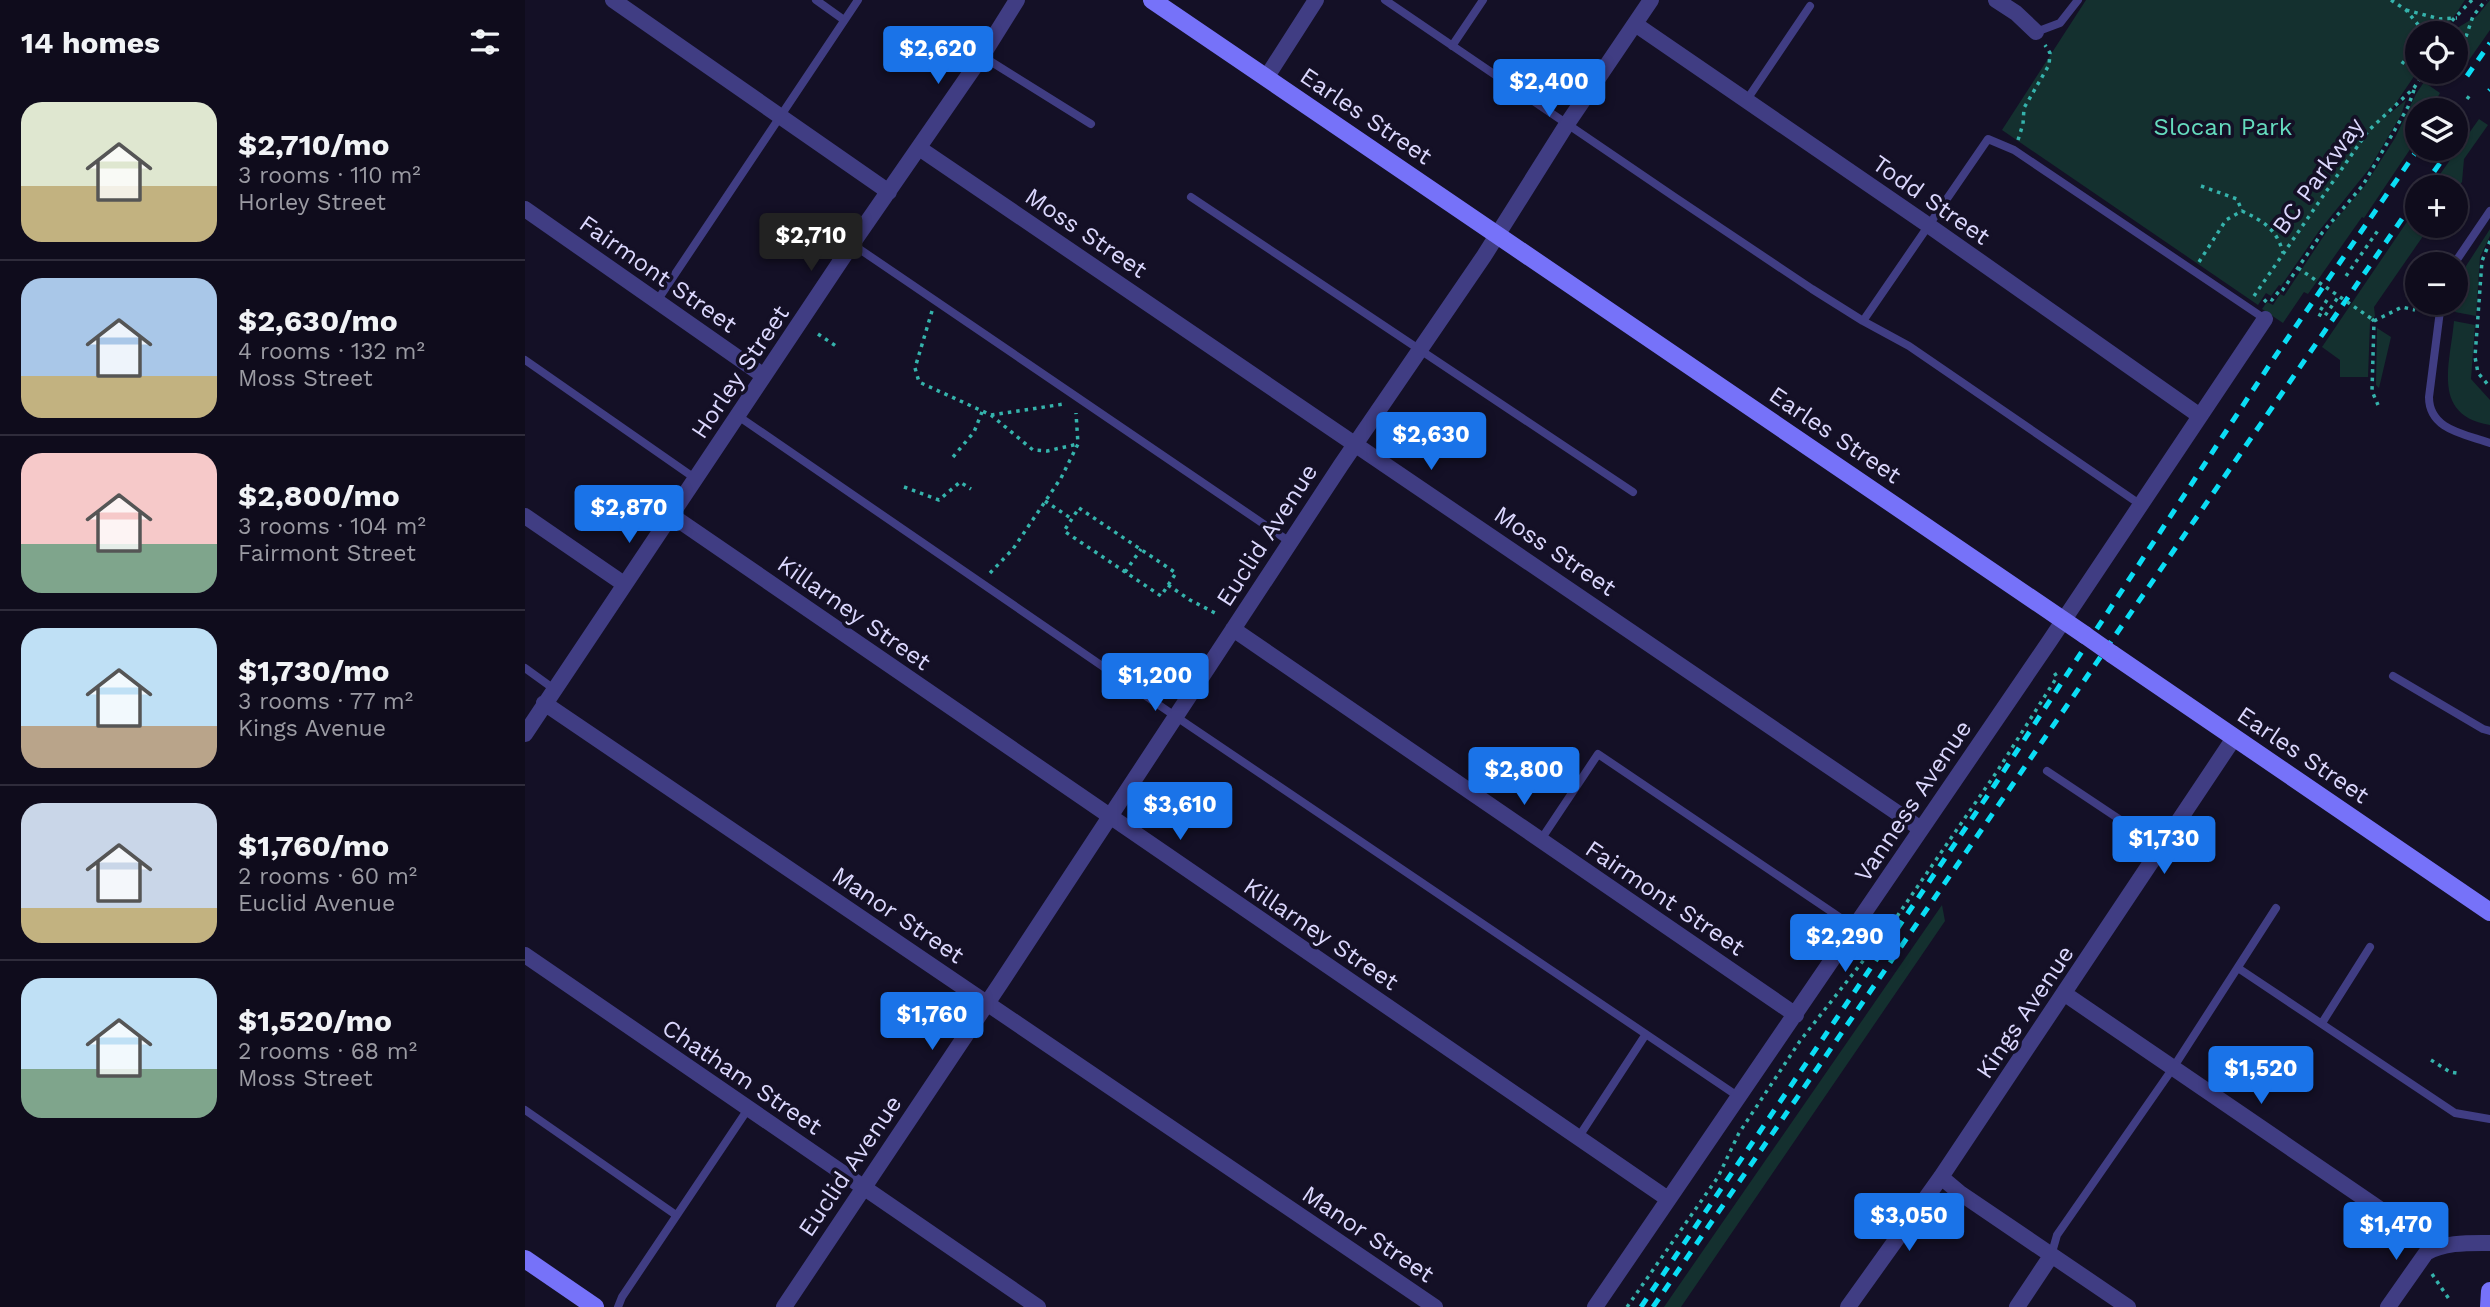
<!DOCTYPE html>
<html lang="en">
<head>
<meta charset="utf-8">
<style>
	body { margin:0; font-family:"Work Sans",sans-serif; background:#1d1a29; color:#f1f3f6; height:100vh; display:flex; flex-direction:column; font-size:26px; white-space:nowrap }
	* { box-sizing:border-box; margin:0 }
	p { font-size:23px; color:#9b9ba3 }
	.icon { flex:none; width:38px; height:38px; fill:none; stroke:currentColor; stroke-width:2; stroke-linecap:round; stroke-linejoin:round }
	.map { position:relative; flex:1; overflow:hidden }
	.panel { display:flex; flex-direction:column; background:#0f0c1c; width:525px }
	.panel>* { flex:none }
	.fabs { position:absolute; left:1880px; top:21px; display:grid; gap:14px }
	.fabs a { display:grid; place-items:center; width:63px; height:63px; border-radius:50%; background:#0f0c1c; box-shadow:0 2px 5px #0004,0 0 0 2px #2f2c3b; font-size:35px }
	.price { position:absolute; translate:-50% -60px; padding:0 16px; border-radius:7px; background:#1a73e8; color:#fff; font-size:23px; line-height:46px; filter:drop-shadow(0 2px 4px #0008) }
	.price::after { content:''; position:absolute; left:50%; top:42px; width:21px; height:16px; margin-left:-10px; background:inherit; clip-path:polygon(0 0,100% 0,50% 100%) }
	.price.selected { background:#222; color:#fff }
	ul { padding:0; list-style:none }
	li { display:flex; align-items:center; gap:21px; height:175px; padding:0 21px }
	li+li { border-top:2px solid #2f2c3b }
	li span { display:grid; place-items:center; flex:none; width:196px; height:140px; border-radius:21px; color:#555 }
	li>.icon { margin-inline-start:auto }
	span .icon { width:84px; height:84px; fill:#fffc; stroke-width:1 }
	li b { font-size:30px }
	h2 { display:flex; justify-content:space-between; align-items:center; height:84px; padding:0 21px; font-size:30px }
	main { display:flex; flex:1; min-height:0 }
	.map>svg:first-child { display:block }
	.green { fill:#14302f }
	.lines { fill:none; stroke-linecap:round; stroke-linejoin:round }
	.path { stroke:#35b3ac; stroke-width:3.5; stroke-dasharray:3.5 5; stroke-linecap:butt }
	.lane { stroke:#403d83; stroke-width:8 }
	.street { stroke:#403d83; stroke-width:16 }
	.secondary { stroke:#7672f9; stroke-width:18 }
	.rail { stroke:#0bddf5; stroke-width:5; stroke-dasharray:10 9; stroke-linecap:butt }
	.path-bridge { stroke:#35b3ac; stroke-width:3.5; stroke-dasharray:3.5 5; stroke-linecap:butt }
	.secondary-bridge { stroke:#7672f9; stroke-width:18 }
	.labels { text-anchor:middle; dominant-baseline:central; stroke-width:7; stroke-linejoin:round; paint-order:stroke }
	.street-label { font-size:24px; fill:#dbd7fd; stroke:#141026 }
	.park-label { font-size:24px; fill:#65dbbe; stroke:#141026 }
</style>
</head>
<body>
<main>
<section class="panel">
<h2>14 homes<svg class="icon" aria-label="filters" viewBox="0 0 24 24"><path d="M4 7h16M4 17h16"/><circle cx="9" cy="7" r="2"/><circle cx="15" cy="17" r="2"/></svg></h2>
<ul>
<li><span style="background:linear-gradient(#dfe7d0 60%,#c2b280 0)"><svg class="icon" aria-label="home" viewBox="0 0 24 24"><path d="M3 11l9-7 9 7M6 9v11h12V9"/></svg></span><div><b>$2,710/mo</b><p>3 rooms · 110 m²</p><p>Horley Street</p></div></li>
<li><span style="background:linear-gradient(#a9c7e8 70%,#c2b280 0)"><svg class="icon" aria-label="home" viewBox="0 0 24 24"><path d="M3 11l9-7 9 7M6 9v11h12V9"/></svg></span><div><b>$2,630/mo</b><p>4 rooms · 132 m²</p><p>Moss Street</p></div></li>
<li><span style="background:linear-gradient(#f6c9c9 65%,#7fa58c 0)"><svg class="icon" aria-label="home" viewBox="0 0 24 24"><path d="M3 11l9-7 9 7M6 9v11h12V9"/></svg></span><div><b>$2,800/mo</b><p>3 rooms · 104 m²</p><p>Fairmont Street</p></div></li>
<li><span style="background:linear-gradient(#bfe0f5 70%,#b9a48a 0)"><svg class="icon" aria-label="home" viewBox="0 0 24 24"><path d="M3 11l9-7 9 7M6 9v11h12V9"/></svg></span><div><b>$1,730/mo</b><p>3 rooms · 77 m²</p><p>Kings Avenue</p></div></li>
<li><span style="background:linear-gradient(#c9d6e8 75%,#c2b280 0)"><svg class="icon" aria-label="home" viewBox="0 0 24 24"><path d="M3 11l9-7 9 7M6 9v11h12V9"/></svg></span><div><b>$1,760/mo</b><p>2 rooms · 60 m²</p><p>Euclid Avenue</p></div></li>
<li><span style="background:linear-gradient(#bfe0f5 65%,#7fa58c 0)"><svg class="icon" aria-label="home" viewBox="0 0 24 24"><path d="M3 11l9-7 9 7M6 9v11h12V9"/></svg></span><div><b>$1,520/mo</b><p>2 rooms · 68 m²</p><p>Moss Street</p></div></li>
</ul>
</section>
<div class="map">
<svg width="1965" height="1307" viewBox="0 0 1965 1307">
	<rect width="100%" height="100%" fill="#141026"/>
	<path class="green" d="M1561,0H1940L1918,33H1892V72L1862,116L1881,100L1876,115L1844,169L1794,231L1756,286L1754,285L1746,296L1741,293L1733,305L1477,130Z
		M1965,0V30L1937,70L1930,66V33H1924L1952,16Z
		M1899,82L1915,93L1910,102L1915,106L1912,110H1892V139L1839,218L1837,217L1783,294L1779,292L1758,323L1737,309L1742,302L1748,305L1755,294L1759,296L1806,225L1839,187L1870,138L1891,94Z
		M1954,119L1963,125L1939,159L1937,182L1930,190V187H1906Z
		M1892,207V226H1905L1849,307L1850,316L1845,323L1843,377H1815V360L1797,347Z
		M1965,229V236L1955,257L1951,316L1930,312L1941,266Z
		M1929,321L1950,325L1946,379L1965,400V425C1906,415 1925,365 1929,321Z
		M1852,328L1866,337L1854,388L1851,385Z
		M1417,905L1420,921L1156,1307H1139Z"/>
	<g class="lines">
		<path class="path" d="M1866,0L1881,10L1900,33
			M1881,10L1915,19L1932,18
			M1915,33L1947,0
			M1877,64L1892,43
			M1930,69L1948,16L1961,0
			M1926,75L1928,72
			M1942,99L1945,95
			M1493,140L1498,124L1499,108L1524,65L1525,53L1520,45
			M1676,186L1712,199L1717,211
			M1965,241L1957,261L1950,357L1953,373L1965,387
			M1674,262L1701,220L1717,211C1738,221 1752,229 1758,253
			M1821,276L1854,229
			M1729,296L1843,131L1889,88L1899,72
			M1802,300L1793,314L1799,317L1814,296
			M1739,302L1743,298L1747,300L1755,290L1757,291L1797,233L1838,185L1883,107L1889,90
			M407,311L390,368L394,382L466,415L508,450L522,451L553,444
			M1847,319L1849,321L1847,391L1853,405
			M1849,321L1877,307L1890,310
			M293,334L314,348
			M466,415L539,404
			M428,457L449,432L457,412
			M379,487L414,500L435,482L446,489
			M520,501L547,519
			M554,508L651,573L636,596L539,531Z
			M600,572L616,549
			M465,573L488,549L536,478L553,444L551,413
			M643,585L665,600L692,614
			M1906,1060L1925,1072L1932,1073
			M1907,1274L1924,1299
			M1102,1307L1193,1177L1214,1133L1275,1041L1364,928L1473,770L1532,677L1527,669"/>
		<path class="lane" d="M291,0L319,20
			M860,0L1151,198L1287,289L1338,321L1384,346L1616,505
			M1511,32L1535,23L1553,0
			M927,46L958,0
			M457,56L566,124
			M1221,101L1285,6
			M666,197L1108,492
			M327,244L765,542
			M1929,264L1965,211
			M132,301L333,0
			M1916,303L1904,397C1904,430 1940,434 1965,443
			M1338,321L1463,139L1489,150L1740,319
			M0,360L171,479
			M213,416L650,716L1214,1097
			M0,668L29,689
			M1868,676L1958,729L1965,731
			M1522,771L1636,847
			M1015,841L1073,754L1329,927
			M1713,968L1930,1113L1965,1119
			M1797,1023L1845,947
			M0,1110L151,1215
			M1053,1138L1121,1034
			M1526,1256L1532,1235L1648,1068L1751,908
			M93,1307L97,1297L223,1109"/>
		<path class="street" d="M88,0L364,192
			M1471,0L1491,13L1511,32
			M1110,24L1403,225L1675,416
			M741,78L791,0
			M394,148L1396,829
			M0,209L239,376
			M146,515L1143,1199
			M0,516L99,584
			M708,629L1271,1015
			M19,703L910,1307
			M0,734L327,244L457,56L492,0
			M0,955L513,1307
			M1540,994L1887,1231L1908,1249
			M1416,1177L1435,1193L1603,1307
			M259,1307L475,984L816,465L959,256L1042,124L1126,0
			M1070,1307L1524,642L1740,319
			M1323,1307L1416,1177L1709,738
			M1492,1307L1526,1256
			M1863,1307L1901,1253C1919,1242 1944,1243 1965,1243"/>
		<path class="secondary" d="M627,0L1560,635
			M1587,654L1965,912
			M0,1259L70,1307
			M1964,1307L1965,1291"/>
		<path class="rail" d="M1942,76L1965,43
			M1964,91L1965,90
			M1898,187L1925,149
			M1116,1307L1469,786L1747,361L1893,149
			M1128,1307L1892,197"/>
		<path class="path-bridge" d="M1773,268L1847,319"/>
		<path class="secondary-bridge" d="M1560,635L1587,654"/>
	</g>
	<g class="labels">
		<g class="street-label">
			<text transform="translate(841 116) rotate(34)">Earles Street</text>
			<text transform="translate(1793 176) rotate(-54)">BC Parkway</text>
			<text transform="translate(1406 200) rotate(35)">Todd Street</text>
			<text transform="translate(561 233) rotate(34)">Moss Street</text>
			<text transform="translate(133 274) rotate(35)">Fairmont Street</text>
			<text transform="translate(215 372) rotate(-56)">Horley Street</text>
			<text transform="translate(1310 435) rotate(34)">Earles Street</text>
			<text transform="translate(742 535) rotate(-57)">Euclid Avenue</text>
			<text transform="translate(1030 551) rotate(34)">Moss Street</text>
			<text transform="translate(329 613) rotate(35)">Killarney Street</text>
			<text transform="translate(1778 755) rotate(34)">Earles Street</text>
			<text transform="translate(1388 801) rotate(-56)">Vanness Avenue</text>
			<text transform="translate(1140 898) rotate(34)">Fairmont Street</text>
			<text transform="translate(373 915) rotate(34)">Manor Street</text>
			<text transform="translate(796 934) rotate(34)">Killarney Street</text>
			<text transform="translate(1500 1012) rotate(-56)">Kings Avenue</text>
			<text transform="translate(217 1077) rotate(34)">Chatham Street</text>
			<text transform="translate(325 1166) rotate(-56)">Euclid Avenue</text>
			<text transform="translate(843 1234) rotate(34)">Manor Street</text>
		</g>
		<g class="park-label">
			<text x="1698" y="127">Slocan Park</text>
		</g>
	</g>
</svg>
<div class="fabs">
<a><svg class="icon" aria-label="locate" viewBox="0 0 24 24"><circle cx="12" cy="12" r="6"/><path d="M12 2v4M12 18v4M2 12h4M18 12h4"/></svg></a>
<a><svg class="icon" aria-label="layers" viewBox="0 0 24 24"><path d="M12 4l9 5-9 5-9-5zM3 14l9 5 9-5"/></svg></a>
<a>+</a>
<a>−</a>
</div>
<b class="price" style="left:413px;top:86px">$2,620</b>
<b class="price" style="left:1024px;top:119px">$2,400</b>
<b class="price selected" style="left:286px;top:273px">$2,710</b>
<b class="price" style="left:906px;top:472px">$2,630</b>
<b class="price" style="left:104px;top:545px">$2,870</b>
<b class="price" style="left:630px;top:713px">$1,200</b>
<b class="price" style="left:999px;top:807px">$2,800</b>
<b class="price" style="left:655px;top:842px">$3,610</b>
<b class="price" style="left:1639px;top:876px">$1,730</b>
<b class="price" style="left:1320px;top:974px">$2,290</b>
<b class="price" style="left:407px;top:1052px">$1,760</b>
<b class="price" style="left:1736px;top:1106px">$1,520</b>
<b class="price" style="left:1384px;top:1253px">$3,050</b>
<b class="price" style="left:1871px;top:1262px">$1,470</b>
</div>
</main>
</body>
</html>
